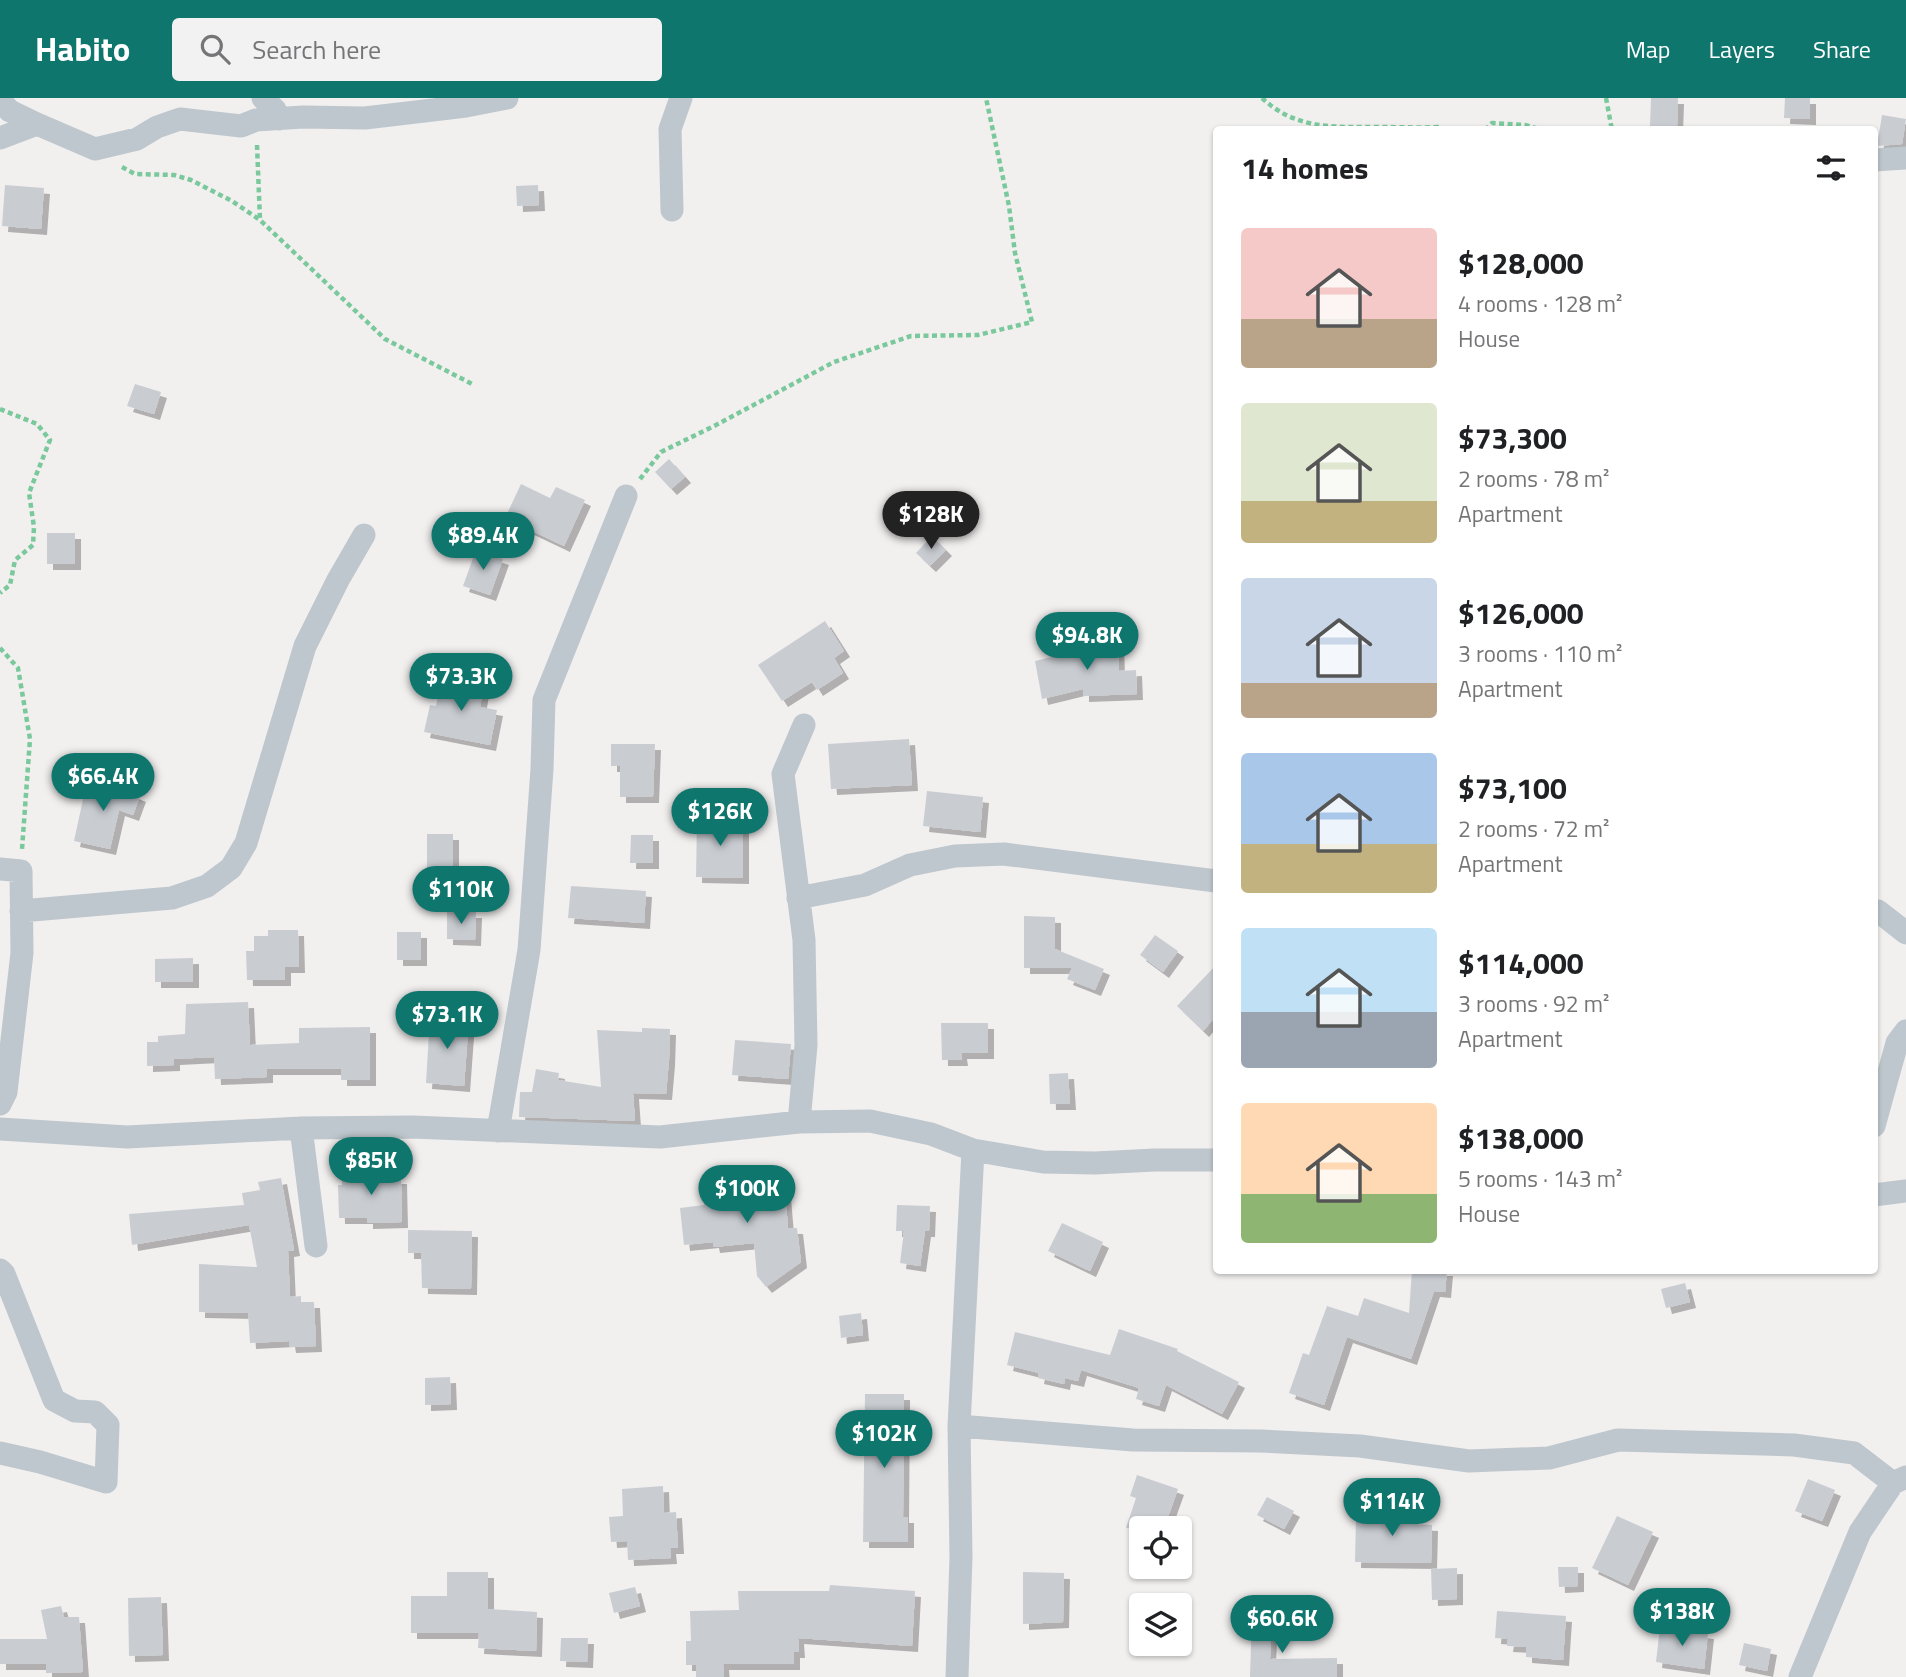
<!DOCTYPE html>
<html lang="en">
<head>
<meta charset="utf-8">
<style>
	body { margin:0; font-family:"Titillium Web",sans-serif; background:#f2f2f2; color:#202124; height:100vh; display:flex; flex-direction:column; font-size:26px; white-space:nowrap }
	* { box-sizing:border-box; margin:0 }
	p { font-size:23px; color:#757577 }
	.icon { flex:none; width:38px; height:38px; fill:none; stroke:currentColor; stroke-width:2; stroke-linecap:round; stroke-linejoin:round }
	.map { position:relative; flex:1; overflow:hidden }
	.sheet { position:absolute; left:1213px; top:28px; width:665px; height:1148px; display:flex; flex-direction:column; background:#fff; border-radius:7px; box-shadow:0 2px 5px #0004 }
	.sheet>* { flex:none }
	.tools { position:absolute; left:1129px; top:1418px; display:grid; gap:14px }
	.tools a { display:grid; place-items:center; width:63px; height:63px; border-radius:7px; background:#fff; box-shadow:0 2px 5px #0004; font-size:35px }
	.price { position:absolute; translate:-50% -60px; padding:0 16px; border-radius:24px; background:#0f766e; color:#fff; font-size:23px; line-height:46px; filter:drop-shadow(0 2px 4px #0008) }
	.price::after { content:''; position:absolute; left:50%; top:42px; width:21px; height:16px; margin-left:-10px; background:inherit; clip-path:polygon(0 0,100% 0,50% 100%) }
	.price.on { background:#222; color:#fff }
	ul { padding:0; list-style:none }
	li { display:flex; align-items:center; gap:21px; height:175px; padding:0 28px }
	li span { display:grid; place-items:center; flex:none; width:196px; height:140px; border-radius:7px; color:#555 }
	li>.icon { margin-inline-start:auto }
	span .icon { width:84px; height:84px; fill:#fffc; stroke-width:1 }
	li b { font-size:30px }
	h2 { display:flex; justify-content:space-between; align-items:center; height:84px; padding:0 28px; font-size:30px }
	header { display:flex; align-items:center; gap:42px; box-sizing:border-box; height:98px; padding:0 35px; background:#0f766e; color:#fff }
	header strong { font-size:33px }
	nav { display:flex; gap:38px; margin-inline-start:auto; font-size:24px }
	.search { width:490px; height:63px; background:#f2f2f2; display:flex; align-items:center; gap:18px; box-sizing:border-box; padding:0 24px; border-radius:7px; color:#757577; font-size:26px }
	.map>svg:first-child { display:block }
	.building { fill:#c9cdd2; filter:url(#shadow) }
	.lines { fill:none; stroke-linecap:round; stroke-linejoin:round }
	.path { stroke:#7ac99c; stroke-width:4.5; stroke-dasharray:5 3.5; stroke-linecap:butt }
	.minor { stroke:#bec7cd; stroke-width:23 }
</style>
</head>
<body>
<header>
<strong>Habito</strong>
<div class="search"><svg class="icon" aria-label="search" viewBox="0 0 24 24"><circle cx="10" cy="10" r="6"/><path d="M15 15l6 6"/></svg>Search here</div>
<nav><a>Map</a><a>Layers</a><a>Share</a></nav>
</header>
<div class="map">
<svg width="1906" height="1579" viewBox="0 0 1906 1579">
	<defs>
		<filter id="shadow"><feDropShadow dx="6" dy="6" stdDeviation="0" flood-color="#0004"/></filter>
	</defs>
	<rect width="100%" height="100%" fill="#f2efef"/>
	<path class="building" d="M1651,0H1678L1677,29L1650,28Z
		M1785,0H1810V21L1784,20Z
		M1882,17L1906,21L1902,46L1877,48Z
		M5,87L44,90L41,131L2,128Z
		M538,87L539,107L517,108L516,88Z
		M135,286L161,294L154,316L127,308Z
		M669,361L685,379L671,391L655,374Z
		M521,386L550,400L556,389L585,402L564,448L505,420Z
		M47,435H75V466H47Z
		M932,438L946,452L930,468L916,455Z
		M476,452L503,461L490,497L463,488Z
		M825,523L844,553L834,560L843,575L817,592L812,584L782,603L758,567Z
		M1118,541L1119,573L1136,572L1137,596L1083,598V591L1042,601L1035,563L1081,552V543Z
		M442,578L484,587L480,609L497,612L490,647L424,634L430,607L436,608Z
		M909,641L912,687L831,691L828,646Z
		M611,646H655L653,699H620V668H611Z
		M87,683L123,691L140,698L133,717L119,712L110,751L74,743Z
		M927,693L983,699L980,734L923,728Z
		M697,721H743V780L696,779Z
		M427,736H453V770H427Z
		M631,737H653V765H630Z
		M571,788L646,793L644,825L568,820Z
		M447,814H476L475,842L447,841Z
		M1024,818L1055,819V851L1104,871L1095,892L1067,881L1072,870H1024Z
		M268,832H298L299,869H285V882H247L246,853H254V838H268Z
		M397,834H421V862H397Z
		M1155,837L1178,853L1163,874L1140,857Z
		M193,860V884H155V861Z
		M1216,867V918L1203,933L1177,908Z
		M248,904L250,947L299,945V930L370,929V982H341V971H267V979L215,981L214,959L174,961V967L147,968V944H158V938L185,936L186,906Z
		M430,918L469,920L464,988L426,985Z
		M941,925H988V955H961L962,962H942Z
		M642,930L670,931L669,962L666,996L633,995L635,1023L519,1019L520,994H532L536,971L559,975L558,982L601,989L597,932L642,934Z
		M735,942L791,946L788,981L732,977Z
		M1068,975L1070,1006H1050L1049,976Z
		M342,1075H392V1080H401L402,1124L367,1125V1120H339L338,1087H342Z
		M281,1080L294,1152L288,1153L290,1199L301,1198V1204H314L316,1248L290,1249L289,1243L250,1245L248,1215L199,1214V1166L257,1169L249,1127L132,1147L129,1116L244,1107L242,1095L260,1092L258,1084Z
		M784,1082L788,1130H797L801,1164L766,1189L757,1178L754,1145L714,1149L713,1144L684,1147L680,1110L704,1107L703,1092L742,1089V1085Z
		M897,1107L930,1108L929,1133H925L920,1168L900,1165L904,1133H896Z
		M1062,1125L1103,1144L1090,1173L1048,1153Z
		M408,1132L472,1133L471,1191L422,1190L421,1155H408Z
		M1412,1172H1447L1445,1194L1434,1193L1411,1261L1347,1239L1324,1307L1289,1295L1303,1255L1309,1257L1327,1208L1358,1218L1364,1200L1409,1215Z
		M1685,1185L1690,1204L1666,1210L1661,1191Z
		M861,1215L863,1237L841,1240L839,1218Z
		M1119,1231L1178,1251L1177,1253L1239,1284L1222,1316L1166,1287L1159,1308L1136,1301L1139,1290L1081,1272L1078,1283L1065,1280L1064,1286L1038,1280L1039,1275L1007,1267L1015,1234L1110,1257Z
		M450,1279L451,1306L425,1307V1280Z
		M865,1296H904L903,1419H908V1444H863Z
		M1137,1377L1178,1391L1164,1430H1126L1136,1400L1130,1398Z
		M1808,1381L1835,1392L1822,1423L1795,1413Z
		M663,1388L664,1415L676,1414L678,1450H670L671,1460L628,1462L627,1443L611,1444L609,1419L623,1418L622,1391Z
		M1267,1399L1294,1413L1284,1431L1257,1417Z
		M1385,1410H1412V1426L1432,1427L1431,1465L1355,1464L1356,1419H1371V1413H1385Z
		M1617,1418L1653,1434L1628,1487L1592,1470Z
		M1558,1469H1578V1488L1559,1489Z
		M1457,1470V1501L1432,1502L1431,1471Z
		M447,1474H488V1511L537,1514L536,1553L478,1550L479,1535H411V1498H447Z
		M1023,1474L1064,1475L1063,1524L1023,1526Z
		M830,1487L915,1493L912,1548L798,1540L799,1554H794V1566H723L724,1579H696V1567H686V1543H691L690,1513L739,1512L738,1493H829Z
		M635,1489L640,1508L614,1515L609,1495Z
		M161,1499L163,1557L129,1558L128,1500Z
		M61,1508L64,1519H79L83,1574L46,1575V1566H0V1541H47L41,1512Z
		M1252,1511L1272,1512L1270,1561L1337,1560V1579H1250Z
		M1497,1513L1566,1518L1563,1562L1526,1559V1549L1507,1548L1508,1541L1495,1540Z
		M1660,1529L1708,1535L1704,1571L1656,1564Z
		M561,1540H588L587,1564L560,1563Z
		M1744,1545L1771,1551L1767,1573L1739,1567Z"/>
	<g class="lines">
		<path class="path" d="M1262,0C1296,32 1335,29 1378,29C1398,29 1418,30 1438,29L1446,32
			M1606,0L1612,32
			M1485,32L1492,25L1525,27L1542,32
			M1570,32H1574
			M257,47L260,122
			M122,69L135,76L174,77L191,82L232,103L260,122L385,241L474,287
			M0,311L37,326L50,342L29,395L34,429L33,447L15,462L10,487L0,495
			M640,381L661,354L716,327L834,264L911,238L978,237L1032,224L1015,155L1009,108L986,0
			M0,550L18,570L30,641L22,751"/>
		<path class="minor" d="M263,0L275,12L279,21
			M0,3L10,13L37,26
			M0,40L37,26L95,51L137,41L157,29L180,21L241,28L256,22L303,19L365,20L466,8L507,0
			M1874,62L1906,60
			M672,112L670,31L681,0
			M0,771L21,773L22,855L6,994L0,1006
			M798,800L865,787L910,767L955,758L1004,756L1216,783
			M21,813L172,800L207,788L231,770L246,745L305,548L338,482L364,437
			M1878,813L1906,835
			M799,1024L806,947L804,842L783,676L804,627
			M1874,1028L1897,945L1906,933
			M301,1030L316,1148
			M0,1031L127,1039L301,1030L413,1029L660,1039L799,1024L870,1023L931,1036L973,1052L1043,1064L1095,1065L1155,1062H1216
			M498,1033L529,852L542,671L544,602L626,398
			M1874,1097L1906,1093
			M0,1172L4,1176L54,1302L75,1313L95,1314L108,1327L106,1384L40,1364L0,1355
			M959,1328L973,1052
			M957,1579L961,1459L959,1328L1133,1342L1261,1343L1360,1348L1469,1363L1549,1360L1618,1342L1794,1347L1854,1355L1893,1385L1906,1379
			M1800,1579L1860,1434L1893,1385"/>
	</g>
</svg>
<div class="tools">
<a><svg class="icon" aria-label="locate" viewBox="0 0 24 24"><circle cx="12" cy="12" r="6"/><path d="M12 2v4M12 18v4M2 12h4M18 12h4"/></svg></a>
<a><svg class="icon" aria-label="layers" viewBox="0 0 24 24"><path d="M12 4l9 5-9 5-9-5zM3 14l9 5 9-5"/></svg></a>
</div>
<b class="price on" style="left:931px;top:453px">$128K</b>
<b class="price" style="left:483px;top:474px">$89.4K</b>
<b class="price" style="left:1087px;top:574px">$94.8K</b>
<b class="price" style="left:461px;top:615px">$73.3K</b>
<b class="price" style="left:103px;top:715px">$66.4K</b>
<b class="price" style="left:720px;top:750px">$126K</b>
<b class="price" style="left:461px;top:828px">$110K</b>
<b class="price" style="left:447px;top:953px">$73.1K</b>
<b class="price" style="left:371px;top:1099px">$85K</b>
<b class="price" style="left:747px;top:1127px">$100K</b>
<b class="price" style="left:884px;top:1372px">$102K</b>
<b class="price" style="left:1392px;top:1440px">$114K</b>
<b class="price" style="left:1682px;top:1550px">$138K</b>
<b class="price" style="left:1282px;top:1557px">$60.6K</b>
<section class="sheet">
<h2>14 homes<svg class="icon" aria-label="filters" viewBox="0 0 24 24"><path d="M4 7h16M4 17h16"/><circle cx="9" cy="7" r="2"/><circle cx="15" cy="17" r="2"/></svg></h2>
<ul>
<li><span style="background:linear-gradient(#f6c9c9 65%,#b9a48a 0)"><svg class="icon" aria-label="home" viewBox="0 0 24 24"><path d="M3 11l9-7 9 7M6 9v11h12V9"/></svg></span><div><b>$128,000</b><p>4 rooms · 128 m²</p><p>House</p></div></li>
<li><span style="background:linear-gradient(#dfe7d0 70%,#c2b280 0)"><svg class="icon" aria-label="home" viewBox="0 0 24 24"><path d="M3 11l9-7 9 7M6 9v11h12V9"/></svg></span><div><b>$73,300</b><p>2 rooms · 78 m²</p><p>Apartment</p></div></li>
<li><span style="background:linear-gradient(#c9d6e8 75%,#b9a48a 0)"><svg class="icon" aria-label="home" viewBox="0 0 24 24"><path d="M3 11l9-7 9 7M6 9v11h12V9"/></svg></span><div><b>$126,000</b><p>3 rooms · 110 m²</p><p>Apartment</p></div></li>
<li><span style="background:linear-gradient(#a9c7e8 65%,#c2b280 0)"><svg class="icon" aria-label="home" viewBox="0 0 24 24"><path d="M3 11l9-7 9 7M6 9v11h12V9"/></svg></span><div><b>$73,100</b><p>2 rooms · 72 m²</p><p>Apartment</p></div></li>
<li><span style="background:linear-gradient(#bfe0f5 60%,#9aa5b1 0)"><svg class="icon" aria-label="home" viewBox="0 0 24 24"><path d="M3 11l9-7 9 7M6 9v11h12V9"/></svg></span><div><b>$114,000</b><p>3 rooms · 92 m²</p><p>Apartment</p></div></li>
<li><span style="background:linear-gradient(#ffd9b3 65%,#8fb573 0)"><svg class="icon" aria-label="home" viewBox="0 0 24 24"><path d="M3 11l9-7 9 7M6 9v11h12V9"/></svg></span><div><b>$138,000</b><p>5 rooms · 143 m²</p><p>House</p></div></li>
</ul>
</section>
</div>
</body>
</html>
